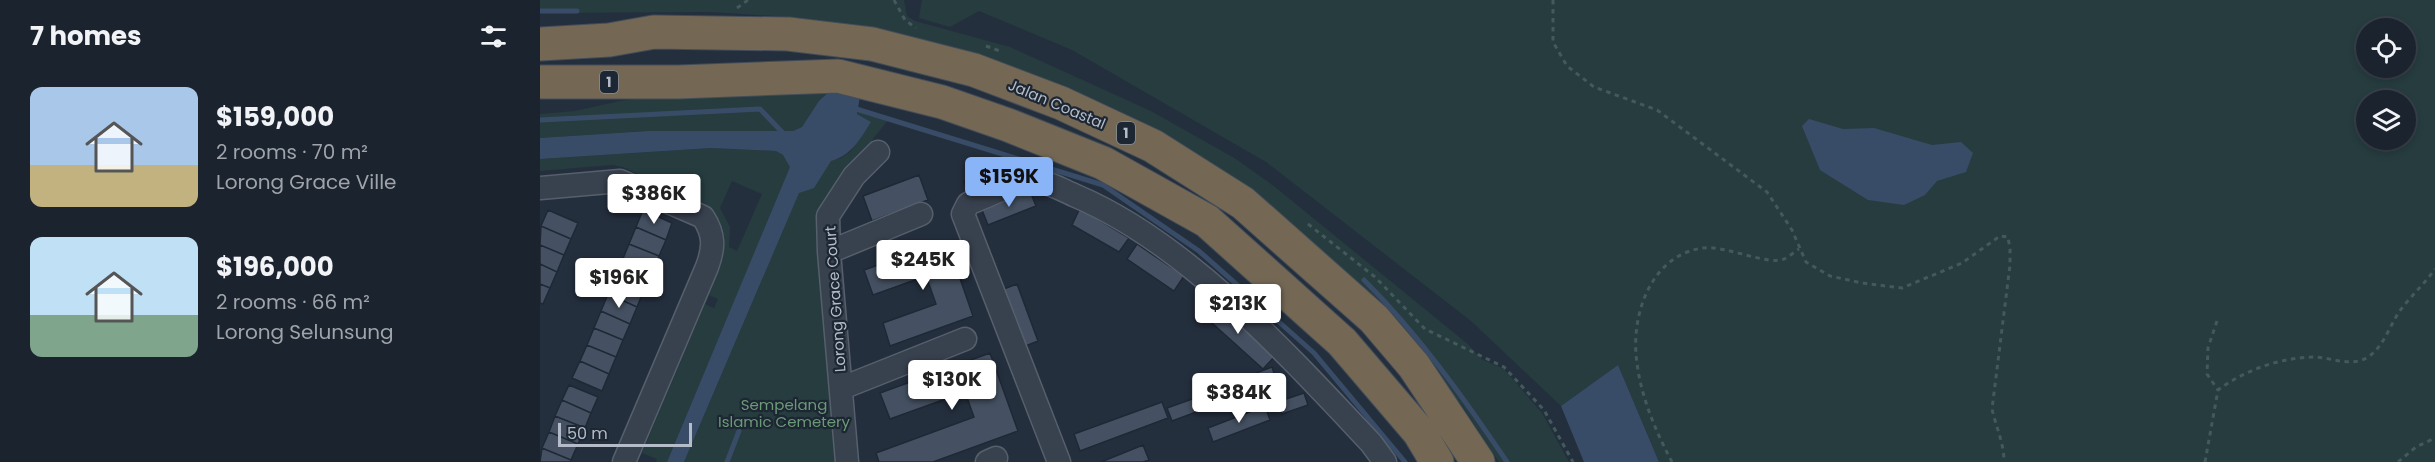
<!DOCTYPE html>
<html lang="en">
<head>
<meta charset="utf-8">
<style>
	body { margin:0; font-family:Poppins,sans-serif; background:#282f3a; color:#f1f3f6; height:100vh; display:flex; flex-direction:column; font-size:22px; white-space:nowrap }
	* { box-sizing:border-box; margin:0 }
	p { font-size:20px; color:#a0a4aa }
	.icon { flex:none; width:33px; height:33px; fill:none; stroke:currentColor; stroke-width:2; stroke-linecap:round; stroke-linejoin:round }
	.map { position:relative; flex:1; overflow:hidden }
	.drawer { display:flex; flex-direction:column; background:#1b232e; width:540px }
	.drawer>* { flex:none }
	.fabs { position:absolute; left:1816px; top:18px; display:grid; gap:12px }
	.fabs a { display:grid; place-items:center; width:60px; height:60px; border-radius:50%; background:#1b232e; box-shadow:0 3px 9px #0003,0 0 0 2px #39404a; font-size:30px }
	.scale { position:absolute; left:18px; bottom:15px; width:134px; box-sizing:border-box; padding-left:6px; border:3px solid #b4bcc9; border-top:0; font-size:16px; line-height:21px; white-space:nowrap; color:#b4bcc9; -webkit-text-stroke:4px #1d2633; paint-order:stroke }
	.price { position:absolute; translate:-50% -51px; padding:0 14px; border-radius:6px; background:#fff; color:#222; font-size:20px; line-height:39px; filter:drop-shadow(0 2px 3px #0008) }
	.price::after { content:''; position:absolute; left:50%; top:36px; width:18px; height:14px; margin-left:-9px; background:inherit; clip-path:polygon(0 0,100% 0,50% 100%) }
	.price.current { background:#8ab4f8; color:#111 }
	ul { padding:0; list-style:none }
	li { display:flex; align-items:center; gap:18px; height:150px; padding:0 30px }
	li span { display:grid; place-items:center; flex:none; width:168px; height:120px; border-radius:12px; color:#555 }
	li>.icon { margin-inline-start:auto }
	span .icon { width:72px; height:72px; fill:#fffc; stroke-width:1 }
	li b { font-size:26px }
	h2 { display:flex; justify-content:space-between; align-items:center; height:72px; padding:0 30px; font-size:26px }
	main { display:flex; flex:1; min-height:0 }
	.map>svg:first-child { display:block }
	.green { fill:#263c3f; fill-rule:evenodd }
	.water { fill:#394c67 }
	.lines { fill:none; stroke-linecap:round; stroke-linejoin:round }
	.stream { stroke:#394c67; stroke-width:5 }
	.building { fill:#455162; stroke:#1f2835; stroke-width:1.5 }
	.minor-casing { stroke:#565f6c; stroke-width:25 }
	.highway-casing { stroke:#434c59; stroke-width:35 }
	.path { stroke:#44595c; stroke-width:3; stroke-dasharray:4.5 4.5; stroke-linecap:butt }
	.minor { stroke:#38414e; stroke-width:22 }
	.highway { stroke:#746855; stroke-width:33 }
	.labels { text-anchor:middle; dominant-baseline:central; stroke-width:4.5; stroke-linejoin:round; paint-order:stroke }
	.shield { fill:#1d2633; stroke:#878f9c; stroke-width:1.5 }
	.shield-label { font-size:14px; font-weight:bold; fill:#b4bcc9 }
	.street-label { font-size:15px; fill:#b4bcc9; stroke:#1d2633 }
	.park-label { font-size:15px; fill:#6b9a76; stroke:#1d2633 }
</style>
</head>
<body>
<main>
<section class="drawer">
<h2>7 homes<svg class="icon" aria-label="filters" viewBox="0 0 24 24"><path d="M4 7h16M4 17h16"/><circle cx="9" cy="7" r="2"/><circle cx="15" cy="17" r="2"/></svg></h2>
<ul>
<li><span style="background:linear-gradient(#a9c7e8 65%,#c2b280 0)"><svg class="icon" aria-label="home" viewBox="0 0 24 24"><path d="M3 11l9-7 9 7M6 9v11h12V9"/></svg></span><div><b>$159,000</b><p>2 rooms · 70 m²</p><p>Lorong Grace Ville</p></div></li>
<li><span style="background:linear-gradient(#bfe0f5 65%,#7fa58c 0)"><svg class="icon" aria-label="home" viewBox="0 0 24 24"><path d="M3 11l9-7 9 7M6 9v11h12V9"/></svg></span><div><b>$196,000</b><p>2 rooms · 66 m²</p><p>Lorong Selunsung</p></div></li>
</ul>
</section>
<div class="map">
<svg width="1895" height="462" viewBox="0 0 1895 462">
	<rect width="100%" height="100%" fill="#242f3e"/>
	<path class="green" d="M0,0H364L367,16L375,21L470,47L611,111L696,159L735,187L929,345L941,359L964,369L1002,413L1029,462H959L922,405L755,227L329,28L263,18L171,12L0,13Z
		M382,0H1895V462H1119L1078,365L1021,406L931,321L726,162L532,50L439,11L410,27L379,18ZM1827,28H1866V68H1827ZM1827,100H1866V140H1827Z
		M322,91L271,115L262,127L253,131H108L0,138V114L35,111L80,101L153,92Z
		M319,110L348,120L299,182L280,266L296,462H144L259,192L291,160L301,158L311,151L331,122L317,114Z
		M171,148L236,151L243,155L251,167L127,462H116L117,459L102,453L165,304L174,308L178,299L169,295C181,266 197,231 168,207L83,167L72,165L0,171V159ZM192,181L222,194L197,251L189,247L190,227L180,208Z"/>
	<path class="water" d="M292,89L320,96L317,114L331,122C320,139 312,155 291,161L274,188L259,193L144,462H127L250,167L243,155L236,151L171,148L0,159V138L108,131H253L262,127L279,101Z
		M1269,119L1303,129L1334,128L1392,145L1421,142L1433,153L1426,172L1397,181L1385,195L1364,205L1328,200L1280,170L1262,126Z
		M1078,365L1119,462H1044L1021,406Z"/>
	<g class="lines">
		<path class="stream" d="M0,11H37
			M313,108L563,185L659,251L774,353L865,462
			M0,120L220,109L245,135
			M824,280C879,335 923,397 967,462
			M187,462L199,431"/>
	</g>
	<path class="building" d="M470,164L475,180L429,197L424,181Z
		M379,175L388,200L332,221L323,196Z
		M490,191L496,206L448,225L442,210Z
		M540,208L589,238L579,252L532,225Z
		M8,210L38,223L31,239L1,226Z
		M103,210L132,223L126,240L96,227Z
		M1,226L31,239L24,255L0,245Z
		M96,227L126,240L119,256L89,244Z
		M407,241L433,316L350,346L343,323L396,304L386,276L333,295L324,270Z
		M89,244L119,256L111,273L82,261Z
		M597,244L644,276L634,291L587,259Z
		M0,245L24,255L17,272L0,264Z
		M82,261L111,273L104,290L75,278Z
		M0,264L17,272L10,288L0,284Z
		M75,278L104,290L97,307L68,294Z
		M0,284L10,288L3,304L0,303Z
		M477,284L498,341L483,347L461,290Z
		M68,294L97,307L90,324L61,311Z
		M674,301L735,356L723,369L662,314Z
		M61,311L90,324L83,340L54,328Z
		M54,328L83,340L76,357L47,345Z
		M47,345L76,357L69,374L40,361Z
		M450,353L478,431L393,462H339L336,453L434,417L425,392L350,419L340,393Z
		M40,361L69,374L62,391L32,378Z
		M732,367L737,382L670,408L665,393Z
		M29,385L58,397L51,413L22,400Z
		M764,393L768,405L742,414L737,402Z
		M655,398L659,411L632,421L627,408Z
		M22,400L51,413L45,428L15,416Z
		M622,402L628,418L540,451L534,434Z
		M725,406L730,420L673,442L668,428Z
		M15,416L45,428L38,444L9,432Z
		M9,432L38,444L31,460L2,448Z
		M603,445L609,460L603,462H561Z
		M2,448L31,460V462H0Z"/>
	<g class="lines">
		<g class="minor-casing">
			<path id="minor" d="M0,188L80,181L163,217C175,235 174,248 167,267L84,462
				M289,252L381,214
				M302,388L425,339
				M307,462L289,252L288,216L314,176L338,152
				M447,462L456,458
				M519,462L423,214L428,204L432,202C452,195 476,180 497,182C510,182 524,191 536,196C647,243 749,356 831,443L845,462"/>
		</g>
		<g class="highway-casing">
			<path id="highway" d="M0,44L69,40L114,32L248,34L332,44L434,70L521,103L613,146L703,203L834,319L874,366L938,462
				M0,82H138L298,76L402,102L468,125L563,163L667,221L802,342L879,432L897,462"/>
		</g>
		<path class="path" d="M354,0L365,20L376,28
			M1013,0V42L1027,66L1054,87L1117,110L1227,192L1252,230L1266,262L1290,276L1322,283L1362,288L1422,263L1460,236L1468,237L1470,249V265L1452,409C1456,427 1464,443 1464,462
			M197,8L208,0
			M446,46L460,51
			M768,224L835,277L885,329L964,367L1004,410L1033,462
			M1677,321L1668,348L1667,374L1678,390
			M1132,462C1116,432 1101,397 1097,363C1090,317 1110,255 1163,248C1185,245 1228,266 1244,259C1249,257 1254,252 1259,249
			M1665,462L1678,390C1705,370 1739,358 1773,357C1791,357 1811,368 1828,357C1845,346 1850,323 1862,308C1873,294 1885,283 1895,269
			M1858,462L1876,447L1895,438"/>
		<use href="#minor" class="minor"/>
		<use href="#highway" class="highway"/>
	</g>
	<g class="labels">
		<g class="shield">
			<rect x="60" y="71" width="18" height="22" rx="4.5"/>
			<rect x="577" y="122" width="18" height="22" rx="4.5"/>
		</g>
		<g class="shield-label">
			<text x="69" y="82">1</text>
			<text x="586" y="133">1</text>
		</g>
		<g class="street-label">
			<text transform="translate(517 104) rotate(23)">Jalan Coastal</text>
			<text transform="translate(295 299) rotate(-94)">Lorong Grace Court</text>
		</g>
		<g class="park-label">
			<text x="244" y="404">Sempelang<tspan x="244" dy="17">Islamic Cemetery</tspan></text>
		</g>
	</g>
</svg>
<div class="fabs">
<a><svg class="icon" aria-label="locate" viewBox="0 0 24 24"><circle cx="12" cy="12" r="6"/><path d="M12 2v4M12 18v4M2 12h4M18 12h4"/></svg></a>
<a><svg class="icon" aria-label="layers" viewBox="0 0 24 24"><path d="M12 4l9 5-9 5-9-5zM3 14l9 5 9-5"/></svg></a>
</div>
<div class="scale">50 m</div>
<b class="price current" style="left:469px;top:208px">$159K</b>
<b class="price" style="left:114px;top:225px">$386K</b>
<b class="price" style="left:383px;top:291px">$245K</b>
<b class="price" style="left:79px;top:309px">$196K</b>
<b class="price" style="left:698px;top:335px">$213K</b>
<b class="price" style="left:412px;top:411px">$130K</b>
<b class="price" style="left:699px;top:424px">$384K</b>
</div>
</main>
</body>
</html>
